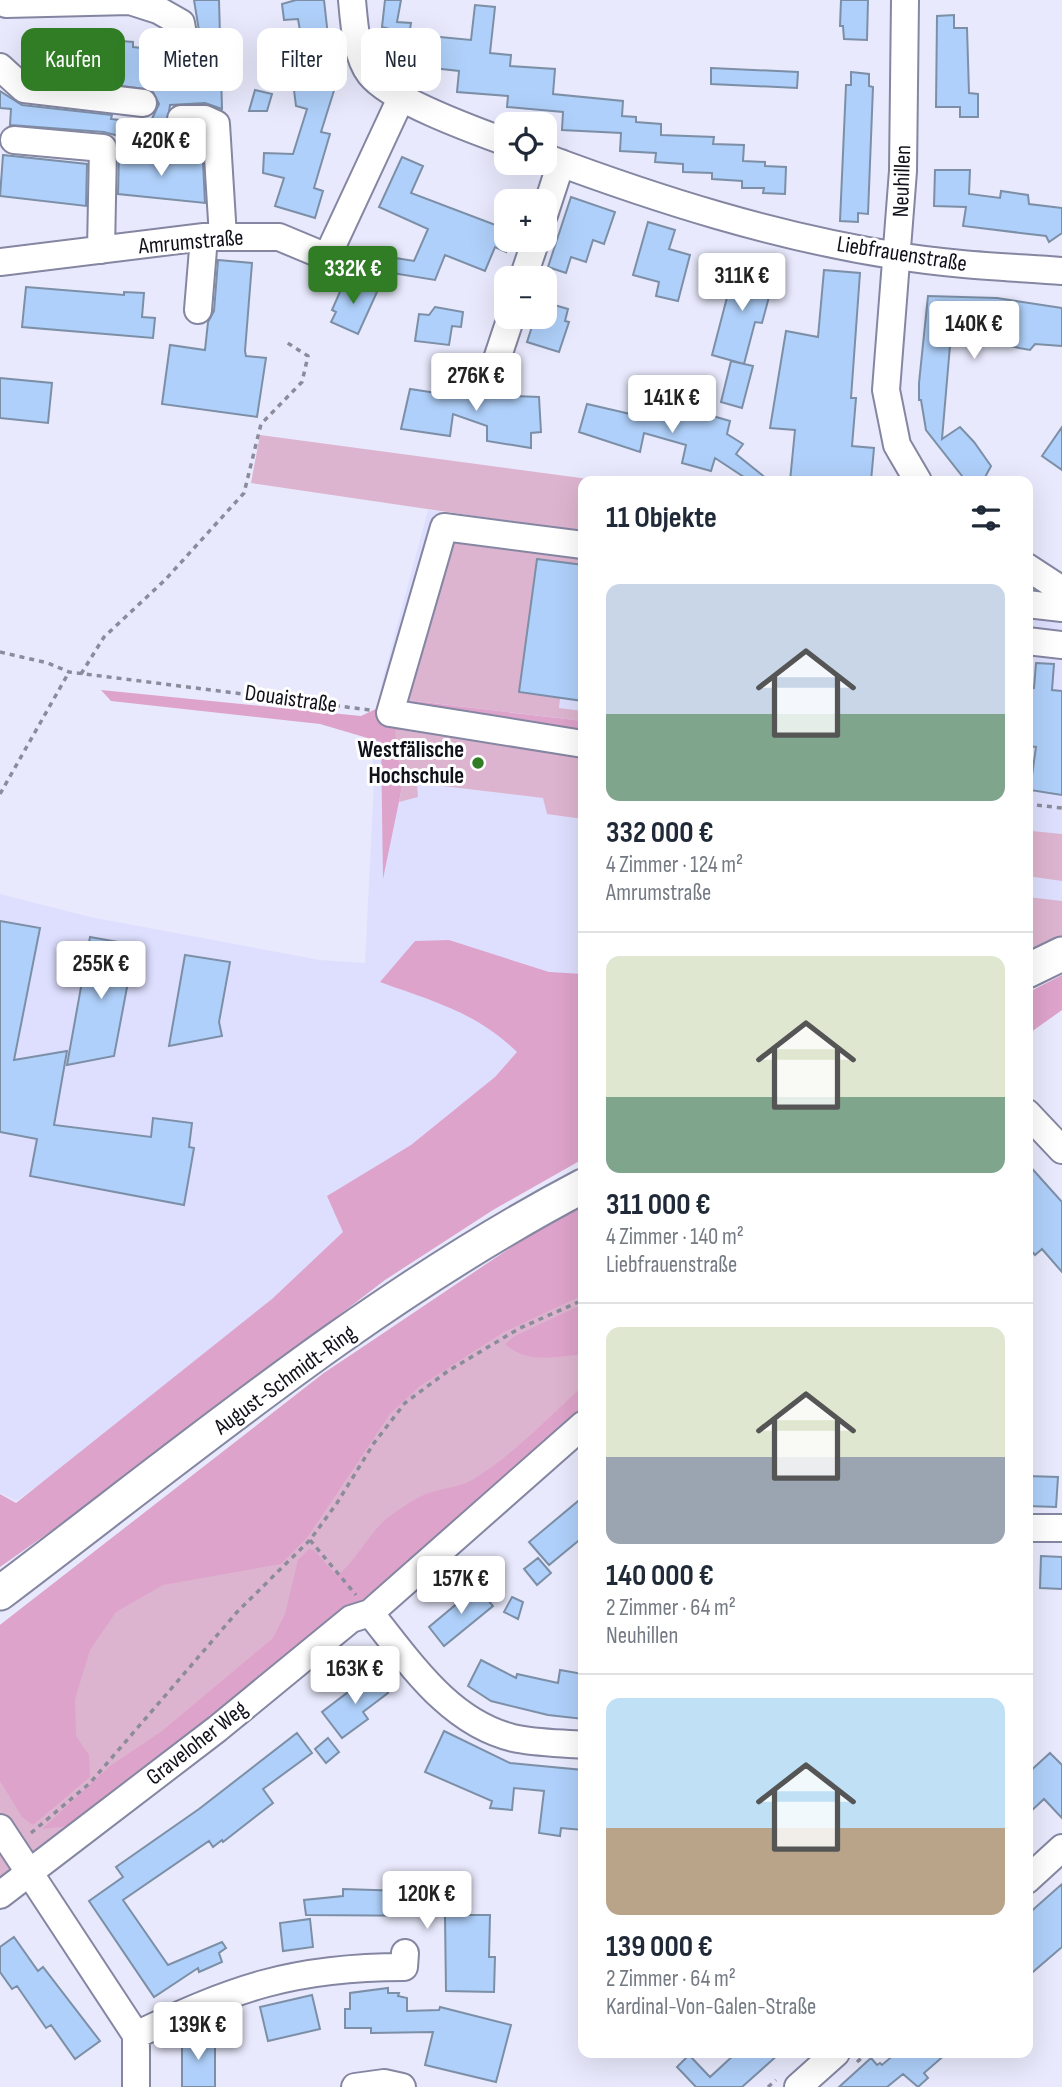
<!DOCTYPE html>
<html lang="de">
<head>
<meta charset="utf-8">
<style>
	body { margin:0; font-family:"Sofia Sans Condensed",sans-serif; background:#f2f2f3; color:#1f2937; height:100vh; display:flex; flex-direction:column; font-size:26px; white-space:nowrap }
	* { box-sizing:border-box; margin:0 }
	p { font-size:23px; color:#747a83 }
	.icon { flex:none; width:38px; height:38px; fill:none; stroke:currentColor; stroke-width:2; stroke-linecap:round; stroke-linejoin:round }
	.map { position:relative; flex:1; overflow:hidden }
	.side { position:absolute; left:578px; top:476px; width:455px; height:1582px; display:flex; flex-direction:column; background:#fff; border-radius:14px; box-shadow:0 7px 28px #0002 }
	.side>* { flex:none }
	.top-card { position:absolute; left:21px; top:28px; width:452px; height:63px; display:flex; gap:14px }
	.controls { position:absolute; left:494px; top:112px; display:grid; gap:14px }
	.controls a { display:grid; place-items:center; width:63px; height:63px; border-radius:14px; background:#fff; box-shadow:0 7px 28px #0002; font-size:35px }
	.price { position:absolute; translate:-50% -60px; padding:0 16px; border-radius:7px; background:#fff; color:#222; font-size:23px; line-height:46px; filter:drop-shadow(0 2px 4px #0008) }
	.price::after { content:''; position:absolute; left:50%; top:42px; width:21px; height:16px; margin-left:-10px; background:inherit; clip-path:polygon(0 0,100% 0,50% 100%) }
	.price.on { background:#317d25; color:#fff }
	ul { padding:0; list-style:none }
	li { display:grid; align-content:center; gap:14px; height:371px; padding:0 28px }
	li+li { border-top:2px solid #e0e1e3 }
	li span { display:grid; place-items:center; height:217px; border-radius:14px; color:#555 }
	li>.icon { margin-inline-start:auto }
	span .icon { width:126px; height:126px; fill:#fffc; stroke-width:1 }
	li b { font-size:30px }
	h2 { display:flex; justify-content:space-between; align-items:center; height:84px; padding:0 28px; font-size:30px }
	.pill { padding:0 24px; border-radius:14px; background:#fff; box-shadow:0 7px 28px #0002; font-size:24px; line-height:63px }
	.pill.on { background:#317d25; color:#fff }
	.map>svg:first-child { display:block }
	.built { fill:#dedffe }
	.green { fill:#ddb4cf }
	.forest { fill:#dea3ca }
	.building { fill:#afd0fa; stroke:#7c8fa7; stroke-width:2 }
	.lines { fill:none; stroke-linecap:round; stroke-linejoin:round }
	.minor-casing { stroke:#8486a2; stroke-width:30 }
	.major-casing { stroke:#8486a2; stroke-width:37 }
	.path { stroke:#8b8c9b; stroke-width:3.5; stroke-dasharray:5 5; stroke-linecap:butt }
	.minor { stroke:#fff; stroke-width:26 }
	.major { stroke:#fff; stroke-width:33 }
	.poi-dot { fill:#317d25; stroke:#fff; stroke-width:2.5 }
	.labels { text-anchor:middle; dominant-baseline:central; stroke-width:6; stroke-linejoin:round; paint-order:stroke }
	.street-label { font-size:23px; fill:#11111c; stroke:#fff }
	.poi-label { font-size:23px; font-weight:bold; fill:#11111c; stroke:#fff; text-anchor:end }
</style>
</head>
<body>
<div class="map">
<svg width="1062" height="2087" viewBox="0 0 1062 2087">
	<rect width="100%" height="100%" fill="#e8e9fc"/>
	<path class="built" d="M428,510L583,532V1121L366,1249L16,1501L0,1493V894L90,917L320,960L365,963L374,781L372,745L382,682Z
		M1027,595L1062,600V922L1027,936Z"/>
	<path class="green" d="M260,435L603,481H583V532L251,483Z
		M448,538L583,549V565L537,559L519,692L560,698L559,708L583,711V721L399,699Z
		M410,728L583,759V819L547,814L543,798L417,783L418,797L399,802L402,787L394,731Z
		M1032,831L1062,834V881L1027,876Z
		M1027,897L1062,901V938L1027,956Z
		M583,1203V1413L363,1599L0,1878V1625L324,1373Z"/>
	<path class="forest" d="M101,690L361,716L397,699L583,721V759L410,728L395,731L402,787L383,879L381,742L320,724L111,701Z
		M449,940L549,972L583,974V1159L493,1210L385,1280L132,1474L0,1567V1494L16,1503L272,1299L343,1232L327,1196L411,1145L495,1077L517,1052C476,1012 432,1001 380,982L415,941Z
		M1062,975V1010L1027,1035V993Z
		M583,1204V1295L504,1332L420,1386L390,1414L307,1538L281,1564L163,1585L116,1612L90,1650L75,1699L76,1736L89,1755L90,1777L33,1825L22,1817L0,1781V1625L324,1373L559,1215Z
		M583,1304V1354C555,1357 528,1364 505,1344L515,1336Z
		M583,1386V1413L363,1599L68,1826L42,1829L110,1766L162,1731L273,1638L285,1614L298,1560L309,1549L314,1550L337,1576C358,1559 368,1533 390,1516C401,1508 418,1496 432,1492C447,1487 463,1487 477,1477C516,1452 549,1417 583,1386Z"/>
	<path class="building" d="M194,0H219L222,109L205,103L170,105L167,125L150,123L159,104L152,90L31,74L27,70L33,41L85,46L86,38L133,42V47L160,50L158,70L195,73L203,55Z
		M296,0H324L329,45L306,47L309,73L337,81L321,132L330,134L314,188L323,191L315,218L275,206L284,178L263,173L264,153L293,154L307,109L296,106L289,50L303,48L298,19L284,20L282,4Z
		M385,0H401L397,22L411,23L410,29H420L419,35L471,40L475,5L495,7L490,53L511,55L510,66L555,69L553,94L623,101L622,116L636,117V122L661,124V135L714,137L713,144L744,145L743,161L765,162V166L786,167L785,194L763,193L764,188H742V181L712,179V173L683,172V164L655,162L656,153L620,151L621,133L562,130L563,112L507,107L508,96L457,92L459,71L406,65L407,59L396,57L391,52L390,29L382,27Z
		M841,0H868L867,40L844,39L843,26H840Z
		M954,15V28H967L969,93L978,94V117H960V107H936L937,16Z
		M711,68L798,72L797,88L711,84Z
		M851,72L869,74V86L873,87L868,214L858,213V222L840,221L846,85H851Z
		M255,90L272,94L267,111H249Z
		M0,91L22,105L112,115L111,119L127,121L126,138L104,132L10,125L11,109L0,108Z
		M119,153L203,162L205,203L118,194Z
		M3,155L87,164L86,206L0,196Z
		M402,157L423,166L411,193L506,229V252L495,247L485,271L445,255L435,280L392,273L395,258L414,261L428,229L379,207Z
		M935,170H970L969,194L1000,198L1001,191L1028,195L1029,204L1062,208V233L1049,242L1046,236L963,226L966,207L934,206Z
		M571,197L615,212L604,244L593,240L586,262L571,257L566,273L548,267Z
		M648,222L675,230L669,249L690,255L678,301L656,296L659,282L633,275Z
		M737,259L756,264L753,277L773,282L762,323L755,322L744,364L712,355Z
		M218,260L252,263L245,351L246,356L266,358L257,417L162,404L170,345L205,350L208,322L214,311Z
		M824,270L860,273L851,398H856L852,446L874,448L871,481H790L795,430L770,428L786,331L818,337Z
		M346,278L377,292L358,334L331,322L336,312L332,310Z
		M26,287L124,295V292L144,293L142,317L155,318L153,338L22,327Z
		M928,296L997,298L1062,308V346L1035,344L1030,350L1019,348L997,343L999,329L988,328V325L952,322L942,439L960,427L974,442L991,466L983,481H966L926,430L921,400H919V383Z
		M544,302L568,309L565,321L569,322L559,352L527,342L535,317H544Z
		M435,307L463,312L461,327L452,326L449,345L415,341L419,314L429,315Z
		M731,361L753,366L742,408L721,402Z
		M468,377L496,386L493,395L539,397L541,432L531,433V448L487,441V426L453,414L450,436L401,429L410,389L462,397Z
		M0,378L52,383L48,423L0,418Z
		M657,400L730,421L727,434L743,444L736,454L767,479L765,481H750L715,458L711,471L682,463L686,445L644,433L640,452L579,432L587,404L652,419Z
		M1062,427V470L1042,456Z
		M537,559L583,565V701L519,692Z
		M1036,663L1054,664L1052,690L1062,691V795L1030,790L1036,747L1027,746V687L1034,688Z
		M0,921L40,928L14,1060L67,1051L54,1125L151,1137L153,1118L192,1123L189,1147L194,1148L184,1205L30,1176L37,1139L0,1132Z
		M90,937L135,945L114,1056L67,1065Z
		M185,955L230,962L219,1022L222,1036L169,1046Z
		M1027,1163L1062,1202V1272L1042,1249L1035,1255L1027,1246Z
		M1027,1476L1058,1477L1056,1507L1027,1506Z
		M583,1497V1537L549,1565L529,1542Z
		M1041,1556L1062,1557V1589L1040,1588Z
		M538,1558L551,1573L537,1585L524,1569Z
		M477,1587L493,1606L444,1646L429,1627Z
		M512,1597L523,1602L518,1619L504,1612Z
		M481,1660L516,1678L517,1674L558,1683L560,1670L583,1674V1719L548,1715L491,1701L468,1686Z
		M373,1673L388,1693L363,1712L368,1719L342,1738L322,1712Z
		M444,1731L510,1763L583,1770V1830L561,1828L560,1836L539,1833L544,1791L514,1788L512,1810L490,1808L492,1801L425,1772Z
		M297,1733L312,1753L263,1789L273,1803L223,1842L222,1840L213,1847L209,1841L123,1900L168,1965L222,1942L226,1948L219,1953L222,1962L199,1972L198,1968L154,1997L89,1901L123,1877L116,1867L199,1809Z
		M328,1738L339,1752L326,1763L315,1749Z
		M1050,1753L1062,1765V1818L1044,1799L1027,1815V1774Z
		M1062,1884V1947L1027,1977V1915Z
		M343,1889L404,1891V1899L453,1900V1915H490L489,1957H495L494,1992L446,1991L445,1916L306,1915L304,1900L343,1896Z
		M310,1919L313,1947L283,1951L280,1923Z
		M14,1937L38,1971L43,1967L100,2041L75,2059L51,2025L46,2028L17,1986L12,1989L0,1972V1947Z
		M388,1988V1993H399L398,1996L407,1998V2011L439,2010L440,2007L511,2025L496,2082L425,2065L433,2032L371,2033V2028H345V2009H350V1993Z
		M312,1995L320,2029L268,2041L260,2007Z
		M182,2038H215V2087H182Z
		M736,2053H780L742,2087H696L677,2067L689,2055L710,2077Z
		M896,2053H947L924,2073L928,2078L918,2087L903,2074L887,2087H839L871,2058L877,2065L880,2063L882,2065Z"/>
	<g class="lines">
		<g class="minor-casing">
			<path id="minor" d="M352,0C354,22 356,56 370,74C390,100 473,130 506,142
				M905,0L903,171L886,390L897,445L918,481
				M6,4L130,1L158,10L181,23L187,57
				M0,67L24,89L143,103
				M181,119H205L216,124L223,237
				M14,140L103,148L101,250
				M544,157C659,200 776,237 898,256C952,265 1007,267 1062,271
				M544,215L561,163
				M0,262L204,237H279L327,257L402,96
				M523,278L536,240
				M198,310L204,237
				M496,362L511,317
				M583,545L444,527L390,713L583,744
				M1027,567L1062,590
				M1027,604L1062,608
				M1027,641L1062,645
				M1027,1113L1062,1150
				M1027,1528H1062
				M370,1613C410,1662 448,1722 513,1738C535,1743 560,1743 583,1745
				M0,1828L136,2035V2087
				M1027,1880L1062,1848
				M0,1895L217,1729L351,1619L370,1613L583,1425
				M136,2035C234,1988 294,1967 404,1967L405,1953
				M355,2087L384,2083L402,2087
				M798,2087L836,2053"/>
		</g>
		<g class="major-casing">
			<path id="major" d="M1027,971L1062,954
				M0,1593C188,1451 373,1296 583,1186"/>
		</g>
		<path class="path" d="M0,652L48,663L69,672L370,710
			M81,674L104,637L165,580L244,493L261,424L302,382L308,356L286,342
			M0,794L69,672
			M1027,804L1062,808
			M1027,820L1029,804
			M310,1540L356,1595
			M31,1833L90,1783L238,1611L310,1540L337,1503L374,1443L405,1403L448,1371L520,1328L583,1300
			M857,2062L867,2053
			M768,2087L776,2080"/>
		<use href="#minor" class="minor"/>
		<use href="#major" class="major"/>
	</g>
	<circle class="poi-dot" cx="478" cy="763" r="7"/>
	<g class="labels">
		<g class="street-label">
			<text transform="translate(902 181) rotate(-88)">Neuhillen</text>
			<text transform="translate(191 242) rotate(-5)">Amrumstraße</text>
			<text transform="translate(902 254) rotate(9)">Liebfrauenstraße</text>
			<text transform="translate(291 699) rotate(8)">Douaistraße</text>
			<text transform="translate(285 1380) rotate(-36)">August-Schmidt-Ring</text>
			<text transform="translate(197 1743) rotate(-38)">Graveloher Weg</text>
		</g>
		<g class="poi-label">
			<text x="464" y="750">Westfälische<tspan x="464" dy="26">Hochschule</tspan></text>
		</g>
	</g>
</svg>
<div class="controls">
<a><svg class="icon" aria-label="locate" viewBox="0 0 24 24"><circle cx="12" cy="12" r="6"/><path d="M12 2v4M12 18v4M2 12h4M18 12h4"/></svg></a>
<a>+</a>
<a>−</a>
</div>
<b class="price" style="left:161px;top:178px">420K €</b>
<b class="price on" style="left:353px;top:306px">332K €</b>
<b class="price" style="left:742px;top:313px">311K €</b>
<b class="price" style="left:974px;top:361px">140K €</b>
<b class="price" style="left:476px;top:413px">276K €</b>
<b class="price" style="left:672px;top:435px">141K €</b>
<b class="price" style="left:101px;top:1001px">255K €</b>
<b class="price" style="left:461px;top:1616px">157K €</b>
<b class="price" style="left:355px;top:1706px">163K €</b>
<b class="price" style="left:427px;top:1931px">120K €</b>
<b class="price" style="left:198px;top:2062px">139K €</b>
<div class="top-card">
<a class="pill on">Kaufen</a>
<a class="pill">Mieten</a>
<a class="pill">Filter</a>
<a class="pill">Neu</a>
</div>
<section class="side">
<h2>11 Objekte<svg class="icon" aria-label="filters" viewBox="0 0 24 24"><path d="M4 7h16M4 17h16"/><circle cx="9" cy="7" r="2"/><circle cx="15" cy="17" r="2"/></svg></h2>
<ul>
<li><span style="background:linear-gradient(#c9d6e8 60%,#7fa58c 0)"><svg class="icon" aria-label="home" viewBox="0 0 24 24"><path d="M3 11l9-7 9 7M6 9v11h12V9"/></svg></span><div><b>332 000 €</b><p>4 Zimmer · 124 m²</p><p>Amrumstraße</p></div></li>
<li><span style="background:linear-gradient(#dfe7d0 65%,#7fa58c 0)"><svg class="icon" aria-label="home" viewBox="0 0 24 24"><path d="M3 11l9-7 9 7M6 9v11h12V9"/></svg></span><div><b>311 000 €</b><p>4 Zimmer · 140 m²</p><p>Liebfrauenstraße</p></div></li>
<li><span style="background:linear-gradient(#dfe7d0 60%,#9aa5b1 0)"><svg class="icon" aria-label="home" viewBox="0 0 24 24"><path d="M3 11l9-7 9 7M6 9v11h12V9"/></svg></span><div><b>140 000 €</b><p>2 Zimmer · 64 m²</p><p>Neuhillen</p></div></li>
<li><span style="background:linear-gradient(#bfe0f5 60%,#b9a48a 0)"><svg class="icon" aria-label="home" viewBox="0 0 24 24"><path d="M3 11l9-7 9 7M6 9v11h12V9"/></svg></span><div><b>139 000 €</b><p>2 Zimmer · 64 m²</p><p>Kardinal-Von-Galen-Straße</p></div></li>
</ul>
</section>
</div>
</body>
</html>
